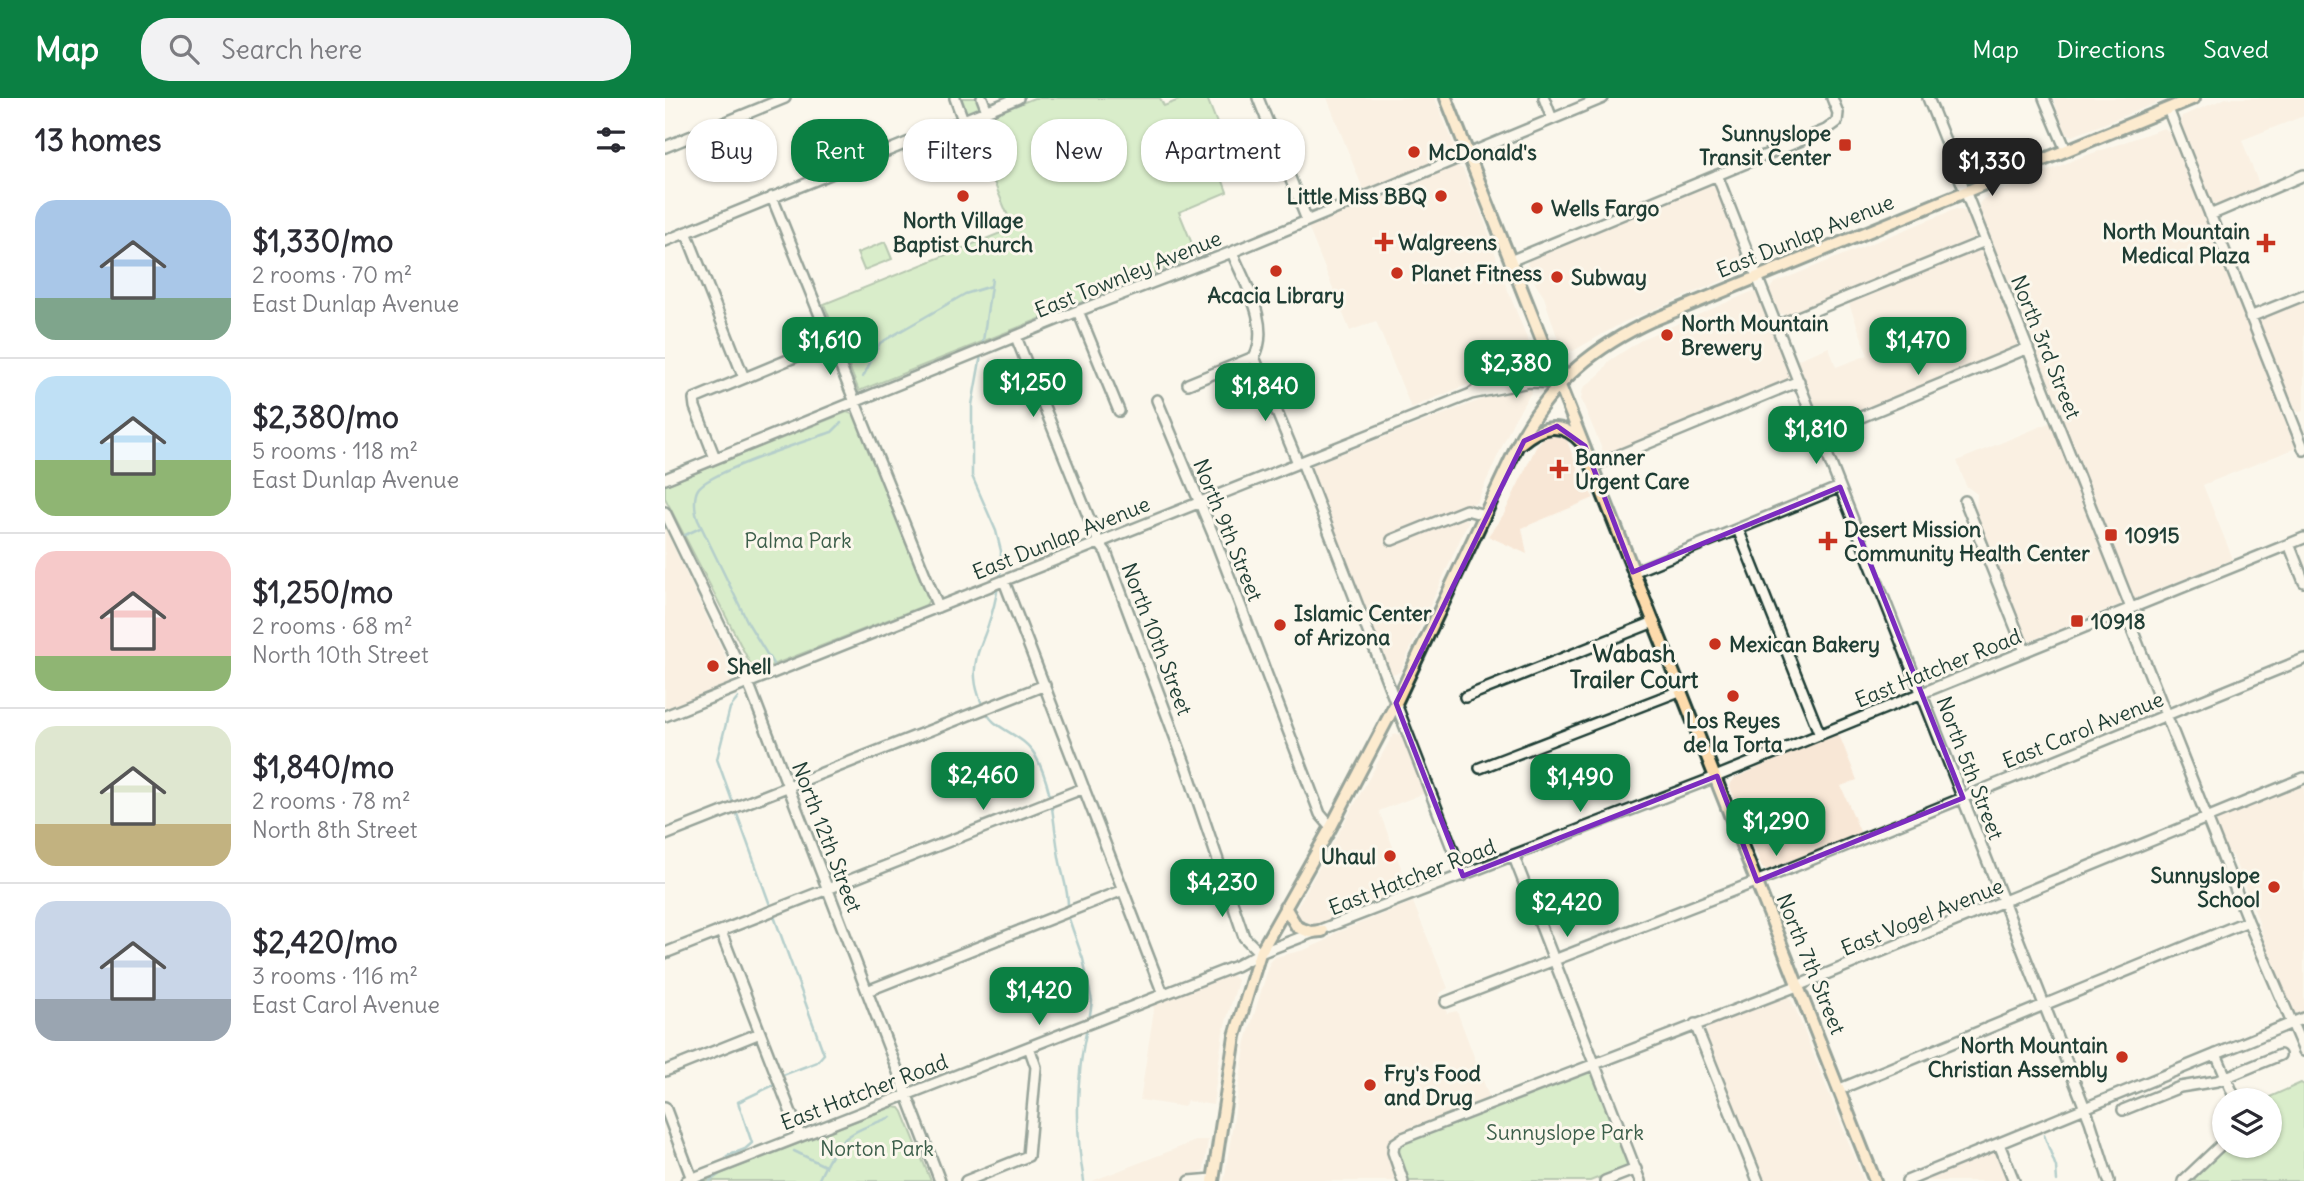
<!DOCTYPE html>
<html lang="en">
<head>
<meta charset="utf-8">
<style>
	body { margin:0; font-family:Delius,sans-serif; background:#f2f2f3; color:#2b2b33; height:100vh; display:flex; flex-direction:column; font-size:26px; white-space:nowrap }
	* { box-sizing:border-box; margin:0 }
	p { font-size:23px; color:#7c7c81 }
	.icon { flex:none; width:38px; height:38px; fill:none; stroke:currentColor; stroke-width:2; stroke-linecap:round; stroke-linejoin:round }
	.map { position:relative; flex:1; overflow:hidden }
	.sheet { display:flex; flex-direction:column; background:#fff; width:665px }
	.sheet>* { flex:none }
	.hud { position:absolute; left:21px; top:21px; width:665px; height:63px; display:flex; gap:14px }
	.buttons { position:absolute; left:1547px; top:990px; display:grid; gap:14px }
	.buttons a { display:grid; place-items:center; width:70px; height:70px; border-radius:50%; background:#fff; box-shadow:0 2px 5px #0004; font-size:35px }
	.price { position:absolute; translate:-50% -60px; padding:0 16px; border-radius:14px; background:#0b8043; color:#fff; font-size:23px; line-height:46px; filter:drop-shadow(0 2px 4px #0008) }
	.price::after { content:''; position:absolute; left:50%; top:42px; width:21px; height:16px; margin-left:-10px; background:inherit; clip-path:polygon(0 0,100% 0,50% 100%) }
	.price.on { background:#222; color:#fff }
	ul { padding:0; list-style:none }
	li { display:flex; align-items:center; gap:21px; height:175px; padding:0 35px }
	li+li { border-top:2px solid #e1e1e2 }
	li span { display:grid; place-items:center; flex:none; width:196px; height:140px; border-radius:21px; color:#555 }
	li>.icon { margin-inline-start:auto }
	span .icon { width:84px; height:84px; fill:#fffc; stroke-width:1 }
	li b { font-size:30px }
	h2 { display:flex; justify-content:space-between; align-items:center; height:84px; padding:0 35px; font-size:30px }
	.tag { padding:0 24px; border-radius:28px; background:#fff; box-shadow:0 2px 5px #0004; font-size:24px; line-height:63px }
	.tag.on { background:#0b8043; color:#fff }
	header { display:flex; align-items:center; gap:42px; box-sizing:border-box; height:98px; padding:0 35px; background:#0b8043; color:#fff }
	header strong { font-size:33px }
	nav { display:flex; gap:38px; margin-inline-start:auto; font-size:24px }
	.search { width:490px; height:63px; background:#f2f2f3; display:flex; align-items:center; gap:18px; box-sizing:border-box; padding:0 24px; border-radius:28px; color:#7c7c81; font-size:26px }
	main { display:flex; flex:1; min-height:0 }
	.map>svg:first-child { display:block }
	.built { fill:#f8e7d6 }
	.green { fill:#afe0a0; stroke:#678e6a; stroke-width:2 }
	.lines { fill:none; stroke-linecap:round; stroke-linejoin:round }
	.stream { stroke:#609ca2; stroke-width:2.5 }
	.minor-casing { stroke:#1f3d34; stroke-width:14 }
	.major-casing { stroke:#1f3d34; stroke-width:16 }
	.minor { stroke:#fbf7ec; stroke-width:9 }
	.major { stroke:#fddbac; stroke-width:10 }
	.marked { fill:none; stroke:#7b2cbf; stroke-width:5; stroke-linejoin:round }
	.poi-dot { fill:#c8321e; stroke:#fbf7ec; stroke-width:2.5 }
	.labels { text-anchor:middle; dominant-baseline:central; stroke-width:6; stroke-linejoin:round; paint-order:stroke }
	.poi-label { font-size:21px; font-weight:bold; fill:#1f3d34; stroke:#fbf7ec; text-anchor:start }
	.street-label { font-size:21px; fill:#1f3d34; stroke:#fbf7ec }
	.park-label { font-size:21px; fill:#3c5e4a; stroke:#fbf7ec }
	.neighbourhood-label { font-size:23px; font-weight:bold; fill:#1f3d34; stroke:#fbf7ec }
</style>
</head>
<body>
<header>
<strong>Map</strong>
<div class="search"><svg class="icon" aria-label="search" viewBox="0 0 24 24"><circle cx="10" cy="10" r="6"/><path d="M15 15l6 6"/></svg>Search here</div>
<nav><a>Map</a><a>Directions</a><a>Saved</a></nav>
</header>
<main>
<section class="sheet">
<h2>13 homes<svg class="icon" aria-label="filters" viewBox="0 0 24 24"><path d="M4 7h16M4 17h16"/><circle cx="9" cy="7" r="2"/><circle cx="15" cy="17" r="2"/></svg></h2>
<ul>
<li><span style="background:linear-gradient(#a9c7e8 70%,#7fa58c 0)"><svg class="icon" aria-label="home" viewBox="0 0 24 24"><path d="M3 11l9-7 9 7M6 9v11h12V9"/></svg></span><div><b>$1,330/mo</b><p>2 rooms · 70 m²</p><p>East Dunlap Avenue</p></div></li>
<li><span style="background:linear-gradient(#bfe0f5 60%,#8fb573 0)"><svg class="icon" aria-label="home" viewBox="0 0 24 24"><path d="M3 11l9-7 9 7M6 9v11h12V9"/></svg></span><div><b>$2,380/mo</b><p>5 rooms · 118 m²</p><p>East Dunlap Avenue</p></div></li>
<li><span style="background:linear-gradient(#f6c9c9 75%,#8fb573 0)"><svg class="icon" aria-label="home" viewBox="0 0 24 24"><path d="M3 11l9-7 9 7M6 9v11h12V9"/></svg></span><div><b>$1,250/mo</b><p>2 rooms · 68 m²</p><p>North 10th Street</p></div></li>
<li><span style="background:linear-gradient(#dfe7d0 70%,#c2b280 0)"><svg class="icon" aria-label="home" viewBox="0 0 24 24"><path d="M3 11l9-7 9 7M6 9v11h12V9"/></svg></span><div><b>$1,840/mo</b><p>2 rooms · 78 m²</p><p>North 8th Street</p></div></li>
<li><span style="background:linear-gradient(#c9d6e8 70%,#9aa5b1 0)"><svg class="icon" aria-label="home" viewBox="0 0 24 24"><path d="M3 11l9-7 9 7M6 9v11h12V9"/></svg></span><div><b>$2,420/mo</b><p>3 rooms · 116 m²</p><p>East Carol Avenue</p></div></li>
</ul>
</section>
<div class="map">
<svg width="1639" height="1083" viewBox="0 0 1639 1083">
	<rect width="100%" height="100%" fill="#fbf7ec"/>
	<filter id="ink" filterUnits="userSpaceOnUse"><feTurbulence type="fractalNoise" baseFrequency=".0143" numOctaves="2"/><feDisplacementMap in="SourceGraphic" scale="14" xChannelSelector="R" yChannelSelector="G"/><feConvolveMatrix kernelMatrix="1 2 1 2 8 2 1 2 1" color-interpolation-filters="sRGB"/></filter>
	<g filter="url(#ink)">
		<path class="built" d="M662,0H770L790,49L789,56L699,94Z
			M1388,0H1504L1408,38L1401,36Z
			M1561,0H1639V18L1577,42L1595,89L1552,107L1546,103L1515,25L1517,18Z
			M1499,30L1507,36L1631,350L1538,387L1568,461L1365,543L1360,539L1311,415L1312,396L1301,388L1292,363L1398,319L1315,113L1314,106L1318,101L1411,61Z
			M791,68L798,71L820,124L840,185L866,250L867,263L859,270L821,279L746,310L711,223L685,233L643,129Z
			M1042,87L1050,90L1081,166L1078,174L959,224L908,253L895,248L879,199L871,187L862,166L863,160Z
			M1291,111L1303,114L1311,134V140L1308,142L1122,218L1114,215L1104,192L1109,185Z
			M1313,152L1318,154L1321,159L1353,242L1352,248L1163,326L1158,325L1131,262L1164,249L1171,269L1203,257L1184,206Z
			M1086,194L1092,195L1125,277L1124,282L944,356H939L916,301L918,290L936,275L944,263L979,240Z
			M1639,203V313L1634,314L1629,311L1595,223L1601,219Z
			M859,289H864L867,293L849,322L812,404L723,438L727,448L798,420L804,422L735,574L727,576L722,572L644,370L647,367L836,294Z
			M888,333L901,340L918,384L929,400L857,430L862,456L823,438L839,416L872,347L879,339Z
			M0,430L70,579L65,585L0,611Z
			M1173,634L1192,682L1176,688L1196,736L1102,772L1097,769L1065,689L1066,685L1070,680Z
			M734,636L738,639L760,695L714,713L745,792L646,831H642L630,820L631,811L728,637Z
			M1639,686V913L1631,915L1627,912L1604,859L1592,819L1568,759L1561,751L1551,725L1555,720Z
			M748,804L783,890L774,896L782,915L792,913L825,1001L734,1036L727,1041L724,1052L735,1083H559L581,943L605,864L610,859L639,852L660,843L670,835Z
			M566,876L573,883L558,934L548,1007L522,1003L519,1009L475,1002L489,911L487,907Z
			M1119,898H1123L1128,905L1199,1083H1099L1041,934L1045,927Z
			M533,1042H543L539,1072L533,1076L515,1083H427Z
			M1330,1053L1342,1083H1258Z"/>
		<path class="green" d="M294,0H313L318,11L301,18Z
			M369,0H495L499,8L519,0H542L553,28L526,39L540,72L552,67L562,94L514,114L532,158L194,293L159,206L348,130L305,26Z
			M220,144L227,161L199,172L192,155Z
			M182,314L190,317L264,502L261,507L95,572L88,571L0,400V387Z
			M924,973L928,974L964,1063L959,1070L925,1083H743L732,1055L737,1045Z
			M1636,985L1639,987V1083H1525L1559,1048H1605V1003H1596Z
			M227,1009L235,1010L238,1014L266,1083H37Z"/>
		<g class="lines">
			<path class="stream" d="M317,250L327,181
				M316,257L307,307V378L331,433L336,453L335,482
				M198,279L215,245L300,196L326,188
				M16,439L35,430
				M333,488C331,500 328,513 324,524C318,544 308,559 310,580C311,594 319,615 329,624C342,635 360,640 370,657C388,689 388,724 394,759C397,777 404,793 403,811
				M108,566L83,525L33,422C30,415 28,399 33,391C43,374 144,342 167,334L176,325
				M73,600L65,610L52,661L159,956L152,964L118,977L115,981
				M403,818L418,861L427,903L424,923
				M1379,1037L1391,1069L1392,1083
				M129,1053L160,1068
				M61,1063L62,1058L80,1051L87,1045L73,1004L111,986
				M45,1083L59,1073
				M153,1083C174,1038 181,1036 226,1019
				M419,1083C410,1035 411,978 422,930"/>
			<g class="minor-casing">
				<path id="minor" d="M290,0L298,22
					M317,0L322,13
					M593,0L642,122
					M879,0L887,21
					M1263,0L1466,510
					M1379,0L1401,52
					M1503,11L1639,352
					M0,49L120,0
					M543,52L605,27
					M1052,77L1425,1023L1444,1083
					M107,99L273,509
					M1545,117L1639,77
					M21,134L79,280
					M0,143L353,0
					M567,154C579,184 607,227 589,259L633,365
					M845,163L1161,32L1172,24L1173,15L1167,0
					M413,213L454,313
					M1585,219L1639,197
					M1111,228L1320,143
					M351,239L434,445L441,454L522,671L579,839L595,855
					M523,286L589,259
					M807,295C823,283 845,270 866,274C873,275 881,280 888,282
					M492,302L550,441L655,716L666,729
					M1155,336L1363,250
					M50,360L30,309L29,301L166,244
					M637,364L798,778
					M928,368L1134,283
					M0,381L413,213L567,154L938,0
					M1300,403L1360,553
					M0,414L86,592L275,1083
					M1073,431L1155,637
					M727,442L801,412L820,417
					M1624,446L1639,484
					M968,474L1175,389
					M339,483L498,896
					M1463,512V521L1583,823L1639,953
					M800,599L989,524
					M0,618L806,296L864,284L895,285
					M815,670L1017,592
					M0,737L380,587
					M849,759L975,1083
					M56,834L135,1038
					M0,855L419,690
					M202,893L458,792
					M781,904L1111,776L1639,561
					M1030,926L1093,1083
					M1551,956L1571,1003
					M0,973L95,935
					M1175,991L1583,823
					M0,1009L27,1081
					M1458,1012L1515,989L1552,983L1615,957
					M1334,1046L1349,1083
					M21,1083L571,868L595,855L1038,684L1639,440
					M301,1083L363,1058L371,969L364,949
					M525,1083L548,1081
					M738,1083L728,1054L729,1046L738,1040L1132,888L1639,680
					M940,1083L971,1071
					M1242,1083L1639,920
					M1518,1083L1559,1044"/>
			</g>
			<g class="major-casing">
				<path id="major" d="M781,0L1210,1083
					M856,345C877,327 898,323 917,345
					M620,809L632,829L645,834L657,833
					M548,1083L570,938L595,855L666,729L731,605L857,338C890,282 929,249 988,222L1529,0"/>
			</g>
			<use href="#minor" class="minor"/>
			<use href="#major" class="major"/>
		</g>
	</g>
	<path d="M0 0H1639V1083H0ZM892,328L920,348L968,474L1175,389L1298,700L1092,783L1052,678L798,778L731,605L859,343Z" fill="#fbf7ec" fill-opacity=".55" fill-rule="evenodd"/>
	<path class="marked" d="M892,328L920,348L968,474L1175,389L1298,700L1092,783L1052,678L798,778L731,605L859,343Z"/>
	<g class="poi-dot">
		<rect x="1173" y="40" width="14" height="14" rx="3.5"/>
		<circle cx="749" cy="54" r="7"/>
		<circle cx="298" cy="98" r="7"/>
		<circle cx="776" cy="98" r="7"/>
		<circle cx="872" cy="110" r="7"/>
		<path d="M715.5 133.5h7v7h7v7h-7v7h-7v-7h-7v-7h7z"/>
		<path d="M1597.5 134.5h7v7h7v7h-7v7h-7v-7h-7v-7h7z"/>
		<circle cx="611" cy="173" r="7"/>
		<circle cx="732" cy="175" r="7"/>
		<circle cx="892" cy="179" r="7"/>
		<circle cx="1002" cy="237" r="7"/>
		<path d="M890.5 360.5h7v7h7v7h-7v7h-7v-7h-7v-7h7z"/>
		<rect x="1439" y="430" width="14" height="14" rx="3.5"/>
		<path d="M1159.5 432.5h7v7h7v7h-7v7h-7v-7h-7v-7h7z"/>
		<rect x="1405" y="516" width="14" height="14" rx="3.5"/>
		<circle cx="615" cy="527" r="7"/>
		<circle cx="1050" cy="546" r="7"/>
		<circle cx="48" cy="568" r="7"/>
		<circle cx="1068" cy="598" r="7"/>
		<circle cx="725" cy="758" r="7"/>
		<circle cx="1609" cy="789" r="7"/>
		<circle cx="1457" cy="959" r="7"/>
		<circle cx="705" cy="987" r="7"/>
	</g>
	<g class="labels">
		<g class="poi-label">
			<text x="1166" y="35" text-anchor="end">Sunnyslope<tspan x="1166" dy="24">Transit Center</tspan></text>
			<text x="763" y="54">McDonald's</text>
			<text x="762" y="98" text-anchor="end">Little Miss BBQ</text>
			<text x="886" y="110">Wells Fargo</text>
			<text x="298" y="122" text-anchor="middle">North Village<tspan x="298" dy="24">Baptist Church</tspan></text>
			<text x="1585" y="133" text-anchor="end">North Mountain<tspan x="1585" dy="24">Medical Plaza</tspan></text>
			<text x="733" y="144">Walgreens</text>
			<text x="746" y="175">Planet Fitness</text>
			<text x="906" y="179">Subway</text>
			<text x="611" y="197" text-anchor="middle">Acacia Library</text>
			<text x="1016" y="225">North Mountain<tspan x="1016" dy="24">Brewery</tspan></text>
			<text x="910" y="359">Banner<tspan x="910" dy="24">Urgent Care</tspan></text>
			<text x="1179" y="431">Desert Mission<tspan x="1179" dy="24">Community Health Center</tspan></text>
			<text x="1460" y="437">10915</text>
			<text x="629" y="515">Islamic Center<tspan x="629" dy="24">of Arizona</tspan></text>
			<text x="1426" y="523">10918</text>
			<text x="1064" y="546">Mexican Bakery</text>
			<text x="62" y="568">Shell</text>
			<text x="1068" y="622" text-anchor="middle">Los Reyes<tspan x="1068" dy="24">de la Torta</tspan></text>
			<text x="711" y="758" text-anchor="end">Uhaul</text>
			<text x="1595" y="777" text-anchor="end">Sunnyslope<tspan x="1595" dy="24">School</tspan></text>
			<text x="1443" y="947" text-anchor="end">North Mountain<tspan x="1443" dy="24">Christian Assembly</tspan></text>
			<text x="719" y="975">Fry's Food<tspan x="719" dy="24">and Drug</tspan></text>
		</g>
		<g class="street-label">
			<text transform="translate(1140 138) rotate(-22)">East Dunlap Avenue</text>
			<text transform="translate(463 176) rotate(-22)">East Townley Avenue</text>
			<text transform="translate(1381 249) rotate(68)">North 3rd Street</text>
			<text transform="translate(563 432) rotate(68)">North 9th Street</text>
			<text transform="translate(396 440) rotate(-22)">East Dunlap Avenue</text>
			<text transform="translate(492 541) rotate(69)">North 10th Street</text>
			<text transform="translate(1273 570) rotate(-22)">East Hatcher Road</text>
			<text transform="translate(1418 632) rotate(-22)">East Carol Avenue</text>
			<text transform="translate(1305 670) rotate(69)">North 5th Street</text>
			<text transform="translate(162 739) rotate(69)">North 12th Street</text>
			<text transform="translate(747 779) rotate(-21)">East Hatcher Road</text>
			<text transform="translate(1257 819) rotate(-22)">East Vogel Avenue</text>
			<text transform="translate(1146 866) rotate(68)">North 7th Street</text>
			<text transform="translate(199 994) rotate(-21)">East Hatcher Road</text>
		</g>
		<g class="park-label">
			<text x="133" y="442">Palma Park</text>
			<text x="900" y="1034">Sunnyslope Park</text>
			<text x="212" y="1050">Norton Park</text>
		</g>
		<g class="neighbourhood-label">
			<text x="969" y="555">Wabash<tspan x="969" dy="26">Trailer Court</tspan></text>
		</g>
	</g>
</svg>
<div class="buttons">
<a><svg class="icon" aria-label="layers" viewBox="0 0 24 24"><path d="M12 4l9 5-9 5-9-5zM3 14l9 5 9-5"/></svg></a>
</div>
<b class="price on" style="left:1327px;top:100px">$1,330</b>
<b class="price" style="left:165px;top:279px">$1,610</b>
<b class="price" style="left:1253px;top:279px">$1,470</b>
<b class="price" style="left:851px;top:302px">$2,380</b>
<b class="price" style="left:368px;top:321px">$1,250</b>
<b class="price" style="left:600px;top:325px">$1,840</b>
<b class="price" style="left:1151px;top:368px">$1,810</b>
<b class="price" style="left:318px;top:714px">$2,460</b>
<b class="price" style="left:915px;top:716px">$1,490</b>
<b class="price" style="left:1111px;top:760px">$1,290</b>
<b class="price" style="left:557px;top:821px">$4,230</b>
<b class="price" style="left:902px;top:841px">$2,420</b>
<b class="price" style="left:374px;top:929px">$1,420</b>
<div class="hud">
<a class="tag">Buy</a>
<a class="tag on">Rent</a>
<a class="tag">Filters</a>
<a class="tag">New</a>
<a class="tag">Apartment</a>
</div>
</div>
</main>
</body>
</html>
